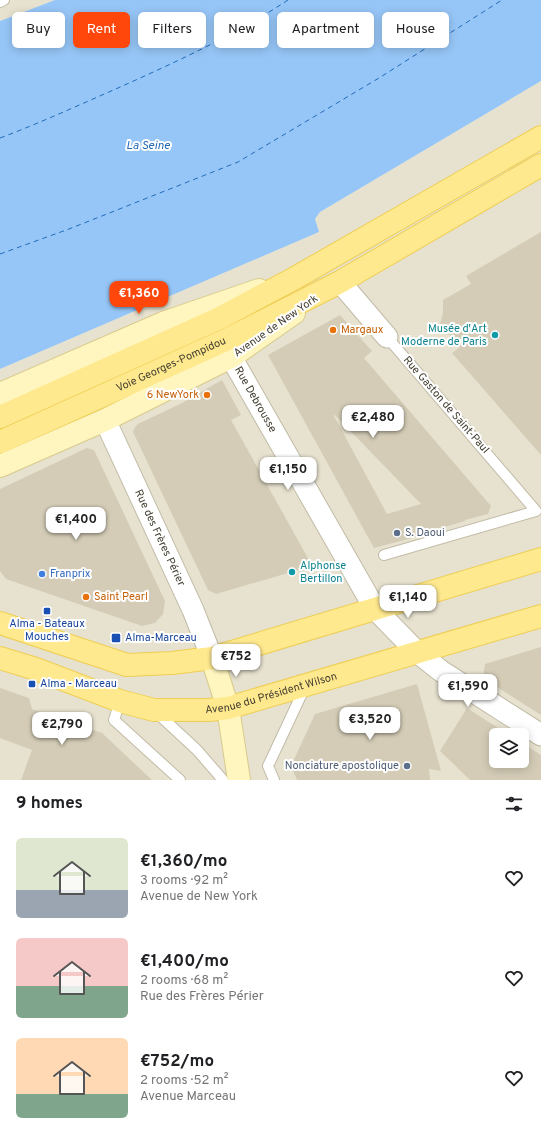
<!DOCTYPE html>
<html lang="en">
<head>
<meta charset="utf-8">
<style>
	body { margin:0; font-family:Overpass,sans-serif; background:#f2f2f2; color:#202124; height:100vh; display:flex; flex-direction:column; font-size:15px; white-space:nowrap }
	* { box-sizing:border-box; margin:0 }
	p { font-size:13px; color:#757577 }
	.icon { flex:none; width:22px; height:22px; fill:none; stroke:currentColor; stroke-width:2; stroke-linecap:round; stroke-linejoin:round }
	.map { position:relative; height:780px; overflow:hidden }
	.sheet { display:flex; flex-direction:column; background:#fff; flex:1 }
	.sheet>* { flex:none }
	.top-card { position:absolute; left:12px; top:12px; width:517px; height:36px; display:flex; gap:8px }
	.fabs { position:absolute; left:489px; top:728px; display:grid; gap:8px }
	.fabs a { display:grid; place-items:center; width:40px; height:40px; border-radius:6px; background:#fff; box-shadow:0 2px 10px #0003; font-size:20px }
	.price { position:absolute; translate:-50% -34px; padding:0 9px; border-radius:8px; background:#fff; color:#222; font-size:13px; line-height:26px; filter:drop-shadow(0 1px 2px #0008) }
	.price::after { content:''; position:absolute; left:50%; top:24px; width:12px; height:9px; margin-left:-6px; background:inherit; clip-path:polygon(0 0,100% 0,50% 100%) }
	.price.current { background:#ff470c; color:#fff }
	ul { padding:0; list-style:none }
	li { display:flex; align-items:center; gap:12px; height:100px; padding:0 16px }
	li span { display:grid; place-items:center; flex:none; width:112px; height:80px; border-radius:6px; color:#555 }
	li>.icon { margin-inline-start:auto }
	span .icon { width:48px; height:48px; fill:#fffc; stroke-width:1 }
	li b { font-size:17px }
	h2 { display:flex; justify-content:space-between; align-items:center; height:48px; padding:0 16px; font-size:17px }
	.pill { padding:0 14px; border-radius:6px; background:#fff; box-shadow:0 2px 10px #0003; font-size:14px; line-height:36px }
	.pill.current { background:#ff470c; color:#fff }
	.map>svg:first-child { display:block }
	.residential { fill:#e7e2cf; fill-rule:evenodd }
	.water { fill:#96c6f7 }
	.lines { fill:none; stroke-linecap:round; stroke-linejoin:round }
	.ferry { stroke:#226bb9; stroke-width:1; stroke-dasharray:5 4; stroke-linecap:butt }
	.building { fill:#d4ccb6; fill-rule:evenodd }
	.lane-casing { stroke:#c1bba6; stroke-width:12 }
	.street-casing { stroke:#c1bba6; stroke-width:23 }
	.secondary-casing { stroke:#d7ca8c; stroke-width:24 }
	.primary-casing { stroke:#eece54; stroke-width:24 }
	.lane { stroke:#fff; stroke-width:10 }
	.street { stroke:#fff; stroke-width:21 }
	.secondary { stroke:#fff5bf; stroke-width:22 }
	.primary { stroke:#ffe98e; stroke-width:22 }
	.food-dot { fill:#e8710a; stroke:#fff; stroke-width:1.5 }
	.culture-dot { fill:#0f9aa8; stroke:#fff; stroke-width:1.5 }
	.service-dot { fill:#5c6f8a; stroke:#fff; stroke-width:1.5 }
	.shop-dot { fill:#3f7fe0; stroke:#fff; stroke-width:1.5 }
	.transit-dot { fill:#1a4fb4; stroke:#fff; stroke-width:1.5 }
	.labels { text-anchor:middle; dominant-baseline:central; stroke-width:4; stroke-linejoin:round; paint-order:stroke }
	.street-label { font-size:11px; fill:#443f32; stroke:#fff }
	.culture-label { font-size:11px; fill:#0d838f; stroke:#fff; text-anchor:end }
	.food-label { font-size:11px; fill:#c56008; stroke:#fff; text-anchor:start }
	.service-label { font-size:11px; fill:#4e5e75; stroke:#fff; text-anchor:start }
	.shop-label { font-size:11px; fill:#366cbe; stroke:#fff; text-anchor:start }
	.transit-label { font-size:11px; fill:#164399; stroke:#fff; text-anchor:start }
	.water-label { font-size:12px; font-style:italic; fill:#226bb9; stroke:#fff }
</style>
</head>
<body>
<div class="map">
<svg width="541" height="780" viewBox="0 0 541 780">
	<rect width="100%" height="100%" fill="#f3efe1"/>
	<path class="residential" d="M0,0H55L0,21Z
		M541,81V780H0V369L319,232L315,219L320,212ZM496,735H522V761H496Z"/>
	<path class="water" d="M55,0H541V81L320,212L315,219L319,232L0,369V21Z"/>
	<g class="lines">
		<path class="ferry" d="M0,138C40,123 79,105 118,88C176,62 235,35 288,0
			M0,254L69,229L238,162L379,78L502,0"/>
	</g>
	<path class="building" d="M541,232V455L452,353L460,347L440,324L443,313V300L471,284L466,276Z
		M340,315L372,351L364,358L491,506L488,514L465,520V521L421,534L416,537L374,548L268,355ZM335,415L421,504L387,514L334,416Z
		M222,380L241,415L231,420L309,560L305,568L216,594L208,590L133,432L135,427L138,424L180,404Z
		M87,448L94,450L165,601L163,614L155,623L142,626L6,579L0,571V489Z
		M541,647V715L483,678L485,664Z
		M417,684L441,771L429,769L430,780H297L291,766L315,714Z
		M0,688L29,698L32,709L102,733L152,780H21L32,750L0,738Z
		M467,708L509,735H496V761H522V743L541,755V780H470L440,751Z"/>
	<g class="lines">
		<g class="lane-casing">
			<path id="lane" d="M0,2L4,0
				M384,555L536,511L387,337
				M120,701L114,720L180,780
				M156,712L197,750L223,780
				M274,780L268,766L305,687"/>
		</g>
		<g class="street-casing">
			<g id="street">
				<path d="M340,282L387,337"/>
				<path id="s1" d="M231,357L375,609L417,652L441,671L541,735"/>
				<path id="s2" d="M105,420L193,610L212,658"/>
			</g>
		</g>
		<g class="secondary-casing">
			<path id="secondary" d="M0,394L163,323L259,290
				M0,466L105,420L231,357L294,313
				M212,658L228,708L239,780"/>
		</g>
		<g class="primary-casing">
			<g id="primary">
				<path d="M0,417L220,318L295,278L541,137"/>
				<path id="s3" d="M0,442L228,339L340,282L541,165"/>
				<path d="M0,623L127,665L172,663L212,658L541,559"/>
				<path id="s4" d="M0,658L36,669L120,701L154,710H208L228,708L541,616"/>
			</g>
		</g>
		<use href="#lane" class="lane"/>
		<use href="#street" class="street"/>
		<use href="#secondary" class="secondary"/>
		<use href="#primary" class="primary"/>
	</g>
	<g class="food-dot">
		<circle cx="333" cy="330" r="4"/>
		<circle cx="207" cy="395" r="4"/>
		<circle cx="86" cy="597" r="4"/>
	</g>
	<g class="culture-dot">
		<circle cx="495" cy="335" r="4"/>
		<circle cx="292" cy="572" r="4"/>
	</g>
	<g class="service-dot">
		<circle cx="397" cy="533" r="4"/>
		<circle cx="407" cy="766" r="4"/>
	</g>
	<circle class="shop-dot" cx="42" cy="574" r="4"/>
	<g class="transit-dot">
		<rect x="43" y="607" width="8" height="8" rx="2"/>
		<rect x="111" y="633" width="10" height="10" rx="2"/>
		<rect x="28" y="680" width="8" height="8" rx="2"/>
	</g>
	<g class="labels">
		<g class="street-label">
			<text transform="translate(276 326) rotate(-35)">Avenue de New York</text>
			<text stroke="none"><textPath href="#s3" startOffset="188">Voie Georges-Pompidou</textPath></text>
			<text stroke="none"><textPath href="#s1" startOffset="49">Rue Debrousse</textPath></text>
			<text transform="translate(446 405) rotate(49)">Rue Gaston de Saint-Paul</text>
			<text stroke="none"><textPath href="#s2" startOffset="130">Rue des Frères Périer</textPath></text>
			<text stroke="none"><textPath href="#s4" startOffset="282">Avenue du Président Wilson</textPath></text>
		</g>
		<g class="culture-label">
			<text x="487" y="329">Musée d'Art<tspan x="487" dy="13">Moderne de Paris</tspan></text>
			<text x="300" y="566" text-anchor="start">Alphonse<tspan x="300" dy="13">Bertillon</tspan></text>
		</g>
		<g class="food-label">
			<text x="341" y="330">Margaux</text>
			<text x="199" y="395" text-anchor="end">6 NewYork</text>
			<text x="94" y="597">Saint Pearl</text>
		</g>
		<g class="service-label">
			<text x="405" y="533">S. Daoui</text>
			<text x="399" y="766" text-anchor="end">Nonciature apostolique</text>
		</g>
		<g class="shop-label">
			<text x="50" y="574">Franprix</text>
		</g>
		<g class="transit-label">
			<text x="47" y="624" text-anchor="middle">Alma - Bateaux<tspan x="47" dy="13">Mouches</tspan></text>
			<text x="125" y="638">Alma-Marceau</text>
			<text x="40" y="684">Alma - Marceau</text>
		</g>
		<g class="water-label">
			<text x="148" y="146">La Seine</text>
		</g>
	</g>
</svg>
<div class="fabs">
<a><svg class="icon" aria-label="layers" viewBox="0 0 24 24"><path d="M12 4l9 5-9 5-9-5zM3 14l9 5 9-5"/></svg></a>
</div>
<b class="price current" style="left:139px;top:315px">€1,360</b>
<b class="price" style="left:373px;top:439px">€2,480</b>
<b class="price" style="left:288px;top:491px">€1,150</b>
<b class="price" style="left:76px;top:541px">€1,400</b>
<b class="price" style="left:408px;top:619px">€1,140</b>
<b class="price" style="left:236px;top:678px">€752</b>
<b class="price" style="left:468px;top:708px">€1,590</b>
<b class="price" style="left:370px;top:741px">€3,520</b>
<b class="price" style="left:62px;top:746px">€2,790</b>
<div class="top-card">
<a class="pill">Buy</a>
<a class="pill current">Rent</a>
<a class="pill">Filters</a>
<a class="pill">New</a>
<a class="pill">Apartment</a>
<a class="pill">House</a>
</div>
</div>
<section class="sheet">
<h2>9 homes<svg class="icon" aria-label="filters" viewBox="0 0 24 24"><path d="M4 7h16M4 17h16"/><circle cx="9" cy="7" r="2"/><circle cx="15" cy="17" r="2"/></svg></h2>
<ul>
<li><span style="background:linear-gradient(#dfe7d0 65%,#9aa5b1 0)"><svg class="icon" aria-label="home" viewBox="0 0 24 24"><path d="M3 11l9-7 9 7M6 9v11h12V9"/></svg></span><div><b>€1,360/mo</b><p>3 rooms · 92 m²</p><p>Avenue de New York</p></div><svg class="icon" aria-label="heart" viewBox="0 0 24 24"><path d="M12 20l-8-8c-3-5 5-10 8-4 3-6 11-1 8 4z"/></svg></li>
<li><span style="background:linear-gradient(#f6c9c9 60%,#7fa58c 0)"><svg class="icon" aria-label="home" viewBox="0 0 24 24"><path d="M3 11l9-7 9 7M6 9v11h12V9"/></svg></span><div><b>€1,400/mo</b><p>2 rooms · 68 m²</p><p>Rue des Frères Périer</p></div><svg class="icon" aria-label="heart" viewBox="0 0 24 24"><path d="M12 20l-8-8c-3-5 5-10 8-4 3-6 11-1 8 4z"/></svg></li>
<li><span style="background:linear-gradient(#ffd9b3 70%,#7fa58c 0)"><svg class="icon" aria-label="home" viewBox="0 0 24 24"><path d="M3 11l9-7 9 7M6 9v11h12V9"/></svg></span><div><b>€752/mo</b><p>2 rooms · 52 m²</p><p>Avenue Marceau</p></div><svg class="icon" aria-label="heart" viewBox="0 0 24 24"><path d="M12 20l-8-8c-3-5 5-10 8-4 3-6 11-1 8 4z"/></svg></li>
</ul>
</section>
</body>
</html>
